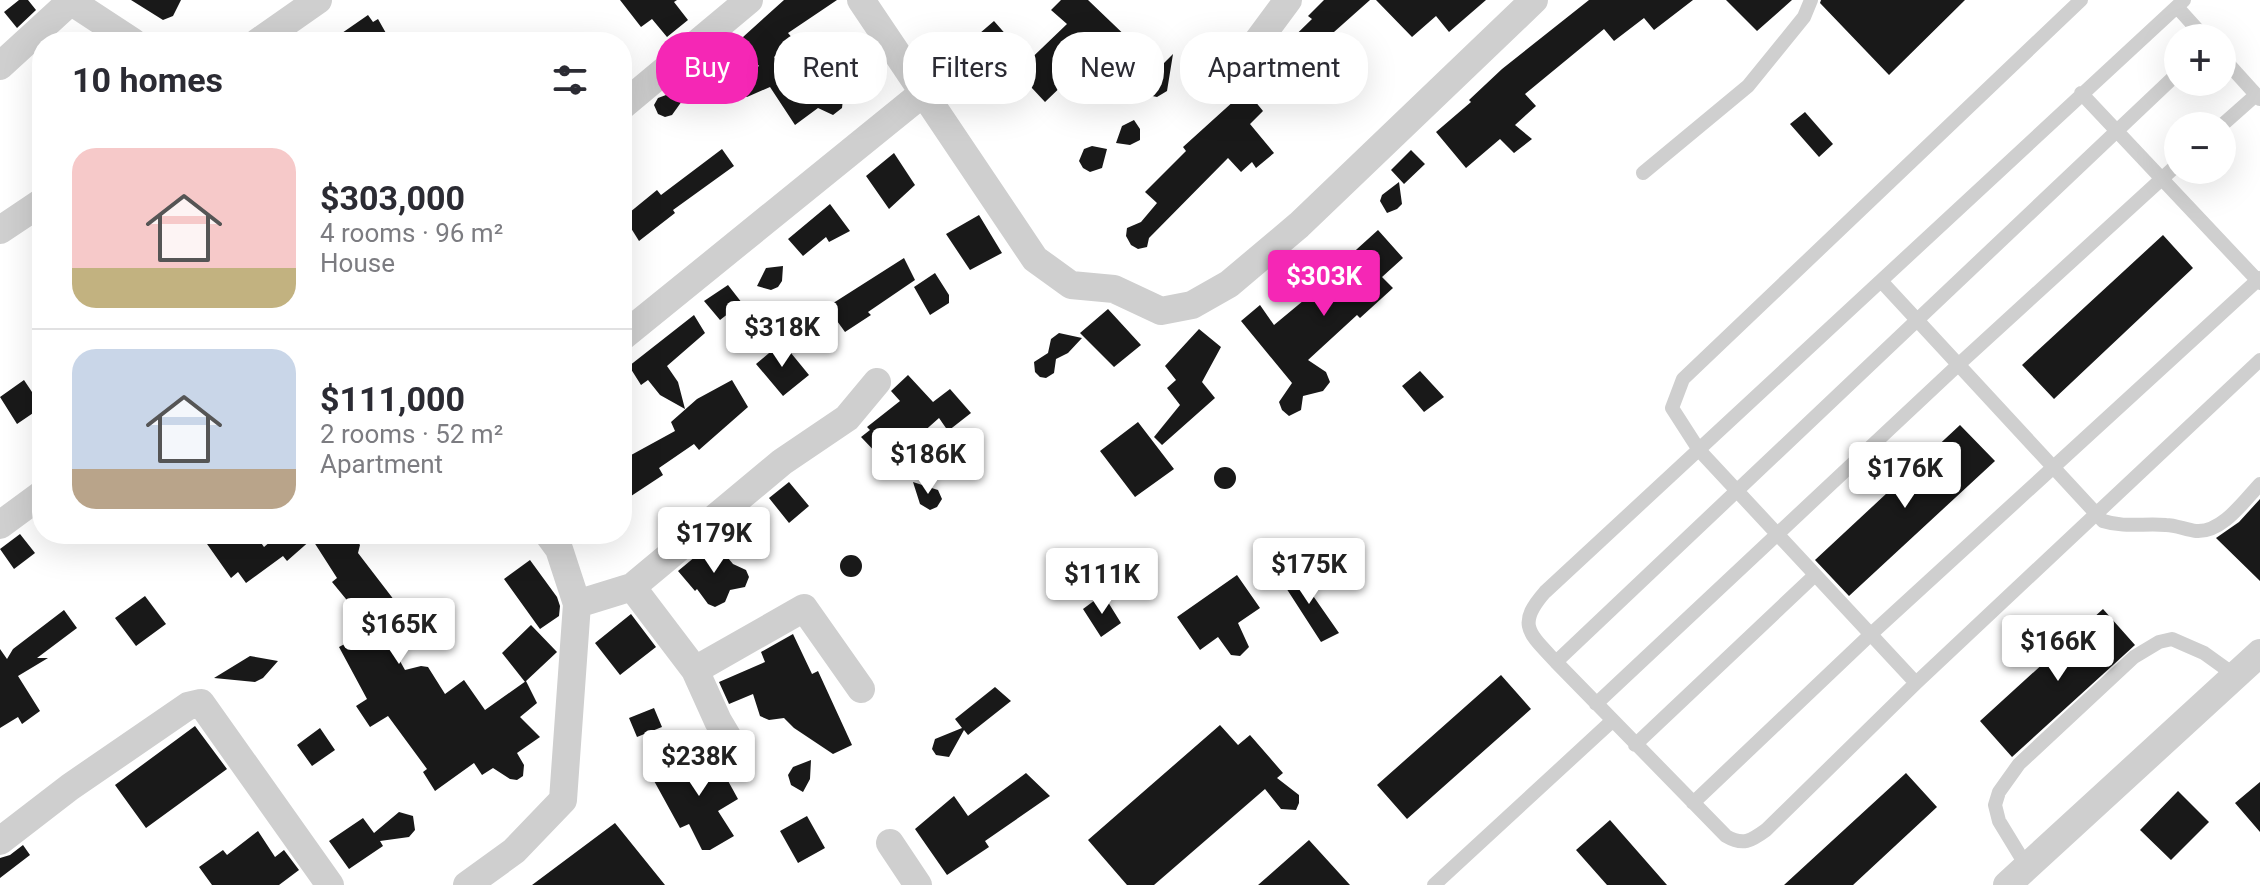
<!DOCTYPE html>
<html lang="en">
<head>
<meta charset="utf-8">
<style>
	body { margin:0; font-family:Roboto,sans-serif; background:#f2f2f3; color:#2b2b33; height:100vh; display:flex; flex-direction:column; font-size:30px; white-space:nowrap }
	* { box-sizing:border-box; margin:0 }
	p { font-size:26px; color:#7c7c81 }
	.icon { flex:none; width:44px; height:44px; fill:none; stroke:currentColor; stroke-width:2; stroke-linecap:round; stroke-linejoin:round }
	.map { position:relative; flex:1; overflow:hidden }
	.side { position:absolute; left:32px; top:32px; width:600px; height:512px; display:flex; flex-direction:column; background:#fff; border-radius:32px; box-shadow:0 8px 32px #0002 }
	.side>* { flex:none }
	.hud { position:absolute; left:656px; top:32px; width:760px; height:72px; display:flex; gap:16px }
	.buttons { position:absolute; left:2164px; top:24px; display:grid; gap:16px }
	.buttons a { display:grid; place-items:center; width:72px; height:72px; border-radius:50%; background:#fff; box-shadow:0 8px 32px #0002; font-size:40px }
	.price { position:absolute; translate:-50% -68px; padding:0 18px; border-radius:8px; background:#fff; color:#222; font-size:26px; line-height:52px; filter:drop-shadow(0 2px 4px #0008) }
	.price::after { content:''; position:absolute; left:50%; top:48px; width:24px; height:18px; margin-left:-12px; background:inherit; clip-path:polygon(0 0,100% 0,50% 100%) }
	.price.on { background:#f527b5; color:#fff }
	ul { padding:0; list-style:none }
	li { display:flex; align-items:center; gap:24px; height:200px; padding:0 40px }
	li+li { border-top:2px solid #e1e1e2 }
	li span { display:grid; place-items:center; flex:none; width:224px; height:160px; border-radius:24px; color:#555 }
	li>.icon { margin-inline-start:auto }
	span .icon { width:96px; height:96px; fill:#fffc; stroke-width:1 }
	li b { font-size:34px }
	h2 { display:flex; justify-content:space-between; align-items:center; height:96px; padding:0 40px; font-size:34px }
	.chip { padding:0 28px; border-radius:32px; background:#fff; box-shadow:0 8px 32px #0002; font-size:28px; line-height:72px }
	.chip.on { background:#f527b5; color:#fff }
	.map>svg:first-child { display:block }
	.building { fill:#191919 }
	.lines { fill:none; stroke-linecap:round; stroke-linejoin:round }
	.service { stroke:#cfcfcf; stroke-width:14 }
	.minor { stroke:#cfcfcf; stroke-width:28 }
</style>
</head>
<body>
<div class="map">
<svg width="2260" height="885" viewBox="0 0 2260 885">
	<rect width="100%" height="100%" fill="#fff"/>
	<path class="building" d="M19,0H28L36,10L17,28L4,12Z
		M131,0H181L173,16L163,20Z
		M620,0H677L674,2L688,20L667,37L652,19L641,27Z
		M784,0H837L788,33L794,40L774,57L799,87L856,44L876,73L843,99L842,108L833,115L818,108L795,125L770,87L747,97L741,94L733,83L759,66L744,49L743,37Z
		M1061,0H1088L1159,68L1173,54L1167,91L1157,97L1138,93L1096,53L1045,102L1017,72L1067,24L1051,10Z
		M1324,0H1370L1325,40L1333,49L1324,56L1347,69L1351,76L1350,85L1344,91L1332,90L1315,64L1291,85L1271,59L1312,19L1308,16Z
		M1376,0H1486L1449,32L1436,16L1412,37Z
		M1589,0H1693L1654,30L1644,18L1614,41L1604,29L1525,94L1536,106L1515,125L1532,139L1514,153L1500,139L1466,168L1436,132L1471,102L1469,100L1502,69Z
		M1726,0H1792L1757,31Z
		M1821,0H1965L1889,75L1820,3Z
		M368,15L373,22L378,19L391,42H329Z
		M994,21L1016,46L986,72L965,46Z
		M702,63L718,79L699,97L692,87L672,115L665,117L658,114L654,105L658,98L690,86L683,77Z
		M1246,90L1263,111L1250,124L1274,153L1256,168L1252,162L1241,172L1228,158L1149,238L1147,247L1138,249L1131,245L1126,236L1127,228L1141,222L1157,203L1145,192L1186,151L1183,147Z
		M1805,112L1833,144L1819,157L1790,124Z
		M1134,120L1140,129V140L1130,145L1116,143L1122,126Z
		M1092,146L1107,149L1102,168L1090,172L1083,168L1079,161L1084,149Z
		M722,149L734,166L673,210L675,213L639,241L624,217L657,190L661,195Z
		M1411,150L1425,164L1404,184L1391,170Z
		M894,153L915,185L889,209L866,176Z
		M1399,182L1402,204L1397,209L1387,213L1380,201L1382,195Z
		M830,204L850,231L829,242L826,237L803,256L788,239Z
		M979,215L1002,253L970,270L946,234Z
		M1378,230L1403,258L1382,277L1393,288L1360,318L1357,315L1308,360L1326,372L1330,382L1323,391L1303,396L1301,410L1289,416L1282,410L1279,402L1292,383L1241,321L1260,305L1274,325L1327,281L1325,278Z
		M2163,235L2193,268L2054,399L2022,365Z
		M904,258L915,280L868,312L871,315L845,332L827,307Z
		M783,266L782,281L778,287L771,290L757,286L766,268Z
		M935,273L949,295V303L930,315L914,287Z
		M728,285L742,303L720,320L704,301Z
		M1108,309L1141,345L1114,367L1080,333Z
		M694,315L705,333L667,366L678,382L685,409L660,395L648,380L641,385L629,366Z
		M1199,329L1221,347L1202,382L1215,398L1162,445L1154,437L1180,405L1167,388L1176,380L1165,366Z
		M1059,333L1082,338L1068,353L1056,359L1054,373L1046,378L1040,377L1035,372L1034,362L1048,353L1051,339Z
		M782,342L809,375L783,396L756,364Z
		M1420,371L1444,397L1424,412L1402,386Z
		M908,375L933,402L950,389L971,413L948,431L939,418L902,451L915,467L902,480L861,437L870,430L867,427L900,401L891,391Z
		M24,380L42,407L17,424L0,397Z
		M732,380L748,407L699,450L694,444L659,468L663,475L622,502V460L675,431L671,422L697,399Z
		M1138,422L1174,469L1135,497L1100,451Z
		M1960,425L1995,461L1849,596L1815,560Z
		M1214 478a11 11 0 1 1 22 0a11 11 0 1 1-22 0Z
		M789,482L809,506L789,523L769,498Z
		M913,482L938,490L942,499L937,507L930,510L920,504Z
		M2260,499V581L2216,538L2239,522Z
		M20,534L35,553L14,569L0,549Z
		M200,534H255L264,547L271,541L266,534H353L360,545L358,553L401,609L420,599L429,617L387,638L405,670L421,666L428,667L445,694L464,680L485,710L526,681L537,703L520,717L540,737L517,753L524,765L523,776L517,780L510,779L493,768L482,775L474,763L435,791L423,772L427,769L388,716L370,727L356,706L367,699L339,647L365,633L355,610L332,582L337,578L312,539L287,561L283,556L246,583L238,572L231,578Z
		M714,541L733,564L746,570L749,577L745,587L730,590L725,602L715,607L708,604L697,589L695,591L678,571Z
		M840 566a11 11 0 1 1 22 0a11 11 0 1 1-22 0Z
		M530,560L557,597L560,606L559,616L540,629L504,579Z
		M1293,567L1339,633L1321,642L1279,577Z
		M1237,575L1260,608L1238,623L1249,647L1240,656L1231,655L1218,637L1200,650L1177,617Z
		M1103,594L1121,623L1101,637L1083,609Z
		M145,596L166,624L136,646L115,618Z
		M2103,609L2135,645L2012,757L1980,721Z
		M64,610L77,628L37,658H48L18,676L40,711L22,724L18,717L0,728V649L7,659L13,649Z
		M631,614L656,647L620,675L595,643Z
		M531,625L557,652L525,682L502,653Z
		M793,634L812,674L818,671L852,745L833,754L794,728L784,718L769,720L760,716L753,694L729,704L719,682L765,662L761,652Z
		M250,656L278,661L263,678L255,682L214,678Z
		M1501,675L1531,709L1407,819L1377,785Z
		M995,687L1011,701L968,735L964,730L949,757L936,755L932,749L935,739L962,728L955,719Z
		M654,708L662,727L637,737L629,718Z
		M1220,725L1238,745L1250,735L1283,773L1277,778L1299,795V803L1296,810L1281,809L1265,789L1154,885H1127L1088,840Z
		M195,726L227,769L146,828L115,785Z
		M320,728L335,750L312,766L297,745Z
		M710,748L738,799L718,811L734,836L710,850H702L689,824L680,828L653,779Z
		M811,760L810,779L803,792L791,785L788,775L793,767Z
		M1026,773L1050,796L985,841L989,847L947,875L915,829L954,796L968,816Z
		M1906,773L1937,807L1853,885H1784Z
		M2260,782V832L2235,803Z
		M2178,791L2209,822L2171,860L2140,830Z
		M399,812L413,816L415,830L409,837L380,841L383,846L349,869L329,841L363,818L374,833Z
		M807,816L825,848L798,863L780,831Z
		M1610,820L1667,885H1607L1576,850Z
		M615,823L665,885H532Z
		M258,831L275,857L284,850L299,870L279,885H212L199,867L223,850L227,855Z
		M1309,840L1350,885H1258Z
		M23,845L30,855L0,878V858L10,855Z"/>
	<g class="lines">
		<path class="service" d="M2184,0L1545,592C1516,625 1529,633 1556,662L1726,836C1743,846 1751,841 1766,830L1916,683L2260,360
			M2177,7L2205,38
			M2222,57L2260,99
			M2081,93L2260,283
			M2221,126L2256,95
			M1643,173L1748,86L1804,17L1811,0
			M1881,281L2103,521C2125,528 2144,523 2166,525C2176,525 2186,530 2196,531C2222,533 2244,501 2260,484
			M1556,662L2178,73
			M1916,683L1699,450L1672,408L1683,379L2081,0
			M1596,704L1958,365L2178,164
			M1635,745L1815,575
			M1693,803L1870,635L2260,278
			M2027,867L1999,821L1995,805L1999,792L2019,764L2134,657L2159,642L2172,639L2204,653L2236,676
			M1434,885L1612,721"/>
		<path class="minor" d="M69,0L133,42
			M861,0L1035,259L1071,285L1114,289L1161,311L1192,305L1229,284L1299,225L1534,0
			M258,42L318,0
			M1248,54L1288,0
			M0,66L71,1
			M622,106L749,0
			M0,230L42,202
			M622,337L923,93
			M0,525L42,494
			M632,587L695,670L804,608L861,689
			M577,604L632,587L782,462L847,418L877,382
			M695,670L718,721L737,753
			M0,841L70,787L188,706L201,703L330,885
			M890,843L918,885
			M467,885L514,851L563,800L577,604L559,549L548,534
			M2007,885L2260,653"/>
	</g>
</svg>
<div class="buttons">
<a>+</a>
<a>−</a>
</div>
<b class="price on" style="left:1324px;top:318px">$303K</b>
<b class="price" style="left:782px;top:369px">$318K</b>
<b class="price" style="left:928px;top:496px">$186K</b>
<b class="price" style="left:1905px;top:510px">$176K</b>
<b class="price" style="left:714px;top:575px">$179K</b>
<b class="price" style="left:1309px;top:606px">$175K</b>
<b class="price" style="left:1102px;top:616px">$111K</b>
<b class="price" style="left:399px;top:666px">$165K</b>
<b class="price" style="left:2058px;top:683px">$166K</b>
<b class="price" style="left:699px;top:798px">$238K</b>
<div class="hud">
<a class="chip on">Buy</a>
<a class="chip">Rent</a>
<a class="chip">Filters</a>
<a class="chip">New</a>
<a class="chip">Apartment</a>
</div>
<section class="side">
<h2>10 homes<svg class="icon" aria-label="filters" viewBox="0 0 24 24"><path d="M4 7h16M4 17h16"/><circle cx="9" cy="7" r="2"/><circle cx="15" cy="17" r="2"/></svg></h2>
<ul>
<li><span style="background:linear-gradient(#f6c9c9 75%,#c2b280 0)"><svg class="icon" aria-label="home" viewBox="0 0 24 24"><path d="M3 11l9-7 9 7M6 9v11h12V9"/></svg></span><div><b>$303,000</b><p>4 rooms · 96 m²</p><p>House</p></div></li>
<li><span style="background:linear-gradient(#c9d6e8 75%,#b9a48a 0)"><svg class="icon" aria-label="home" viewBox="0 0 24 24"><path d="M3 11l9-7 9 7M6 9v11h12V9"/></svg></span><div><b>$111,000</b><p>2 rooms · 52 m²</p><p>Apartment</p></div></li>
</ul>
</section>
</div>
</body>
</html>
